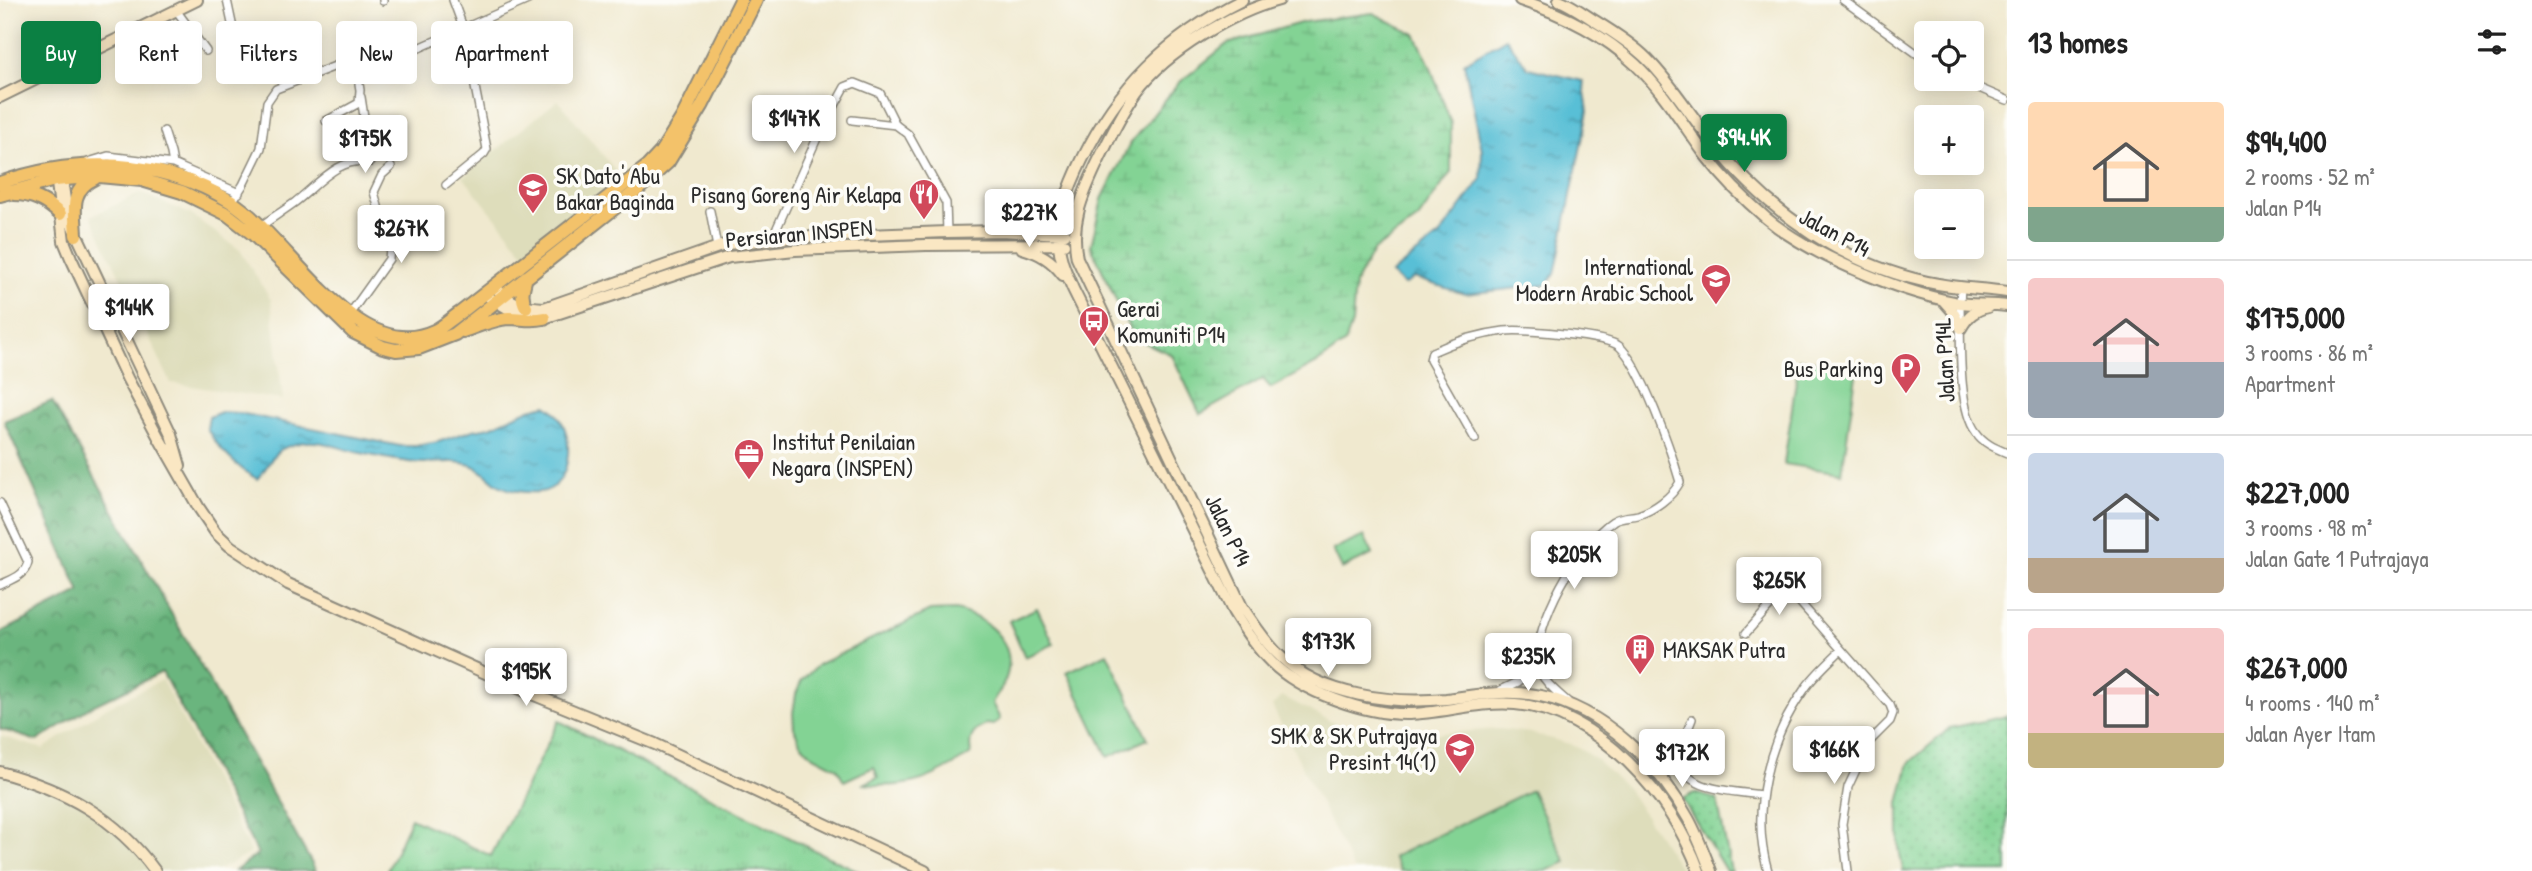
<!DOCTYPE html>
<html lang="en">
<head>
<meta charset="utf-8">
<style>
	body { margin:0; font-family:"Patrick Hand",sans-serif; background:#f2f2f2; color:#222; height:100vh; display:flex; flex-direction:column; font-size:26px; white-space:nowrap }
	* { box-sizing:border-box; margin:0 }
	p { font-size:23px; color:#767676 }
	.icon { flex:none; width:38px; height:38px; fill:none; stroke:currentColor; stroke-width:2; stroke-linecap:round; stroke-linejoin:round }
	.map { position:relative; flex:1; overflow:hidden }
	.side { display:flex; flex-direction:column; background:#fff; width:525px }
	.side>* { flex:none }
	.hud { position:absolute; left:21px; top:21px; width:665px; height:63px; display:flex; gap:14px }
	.tools { position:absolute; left:1914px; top:21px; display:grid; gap:14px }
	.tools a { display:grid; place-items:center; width:70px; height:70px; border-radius:7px; background:#fff; box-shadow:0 4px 18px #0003; font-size:35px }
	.price { position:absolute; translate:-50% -60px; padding:0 16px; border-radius:7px; background:#fff; color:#222; font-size:23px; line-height:46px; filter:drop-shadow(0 2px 4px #0008) }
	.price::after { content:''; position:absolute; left:50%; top:42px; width:21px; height:16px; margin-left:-10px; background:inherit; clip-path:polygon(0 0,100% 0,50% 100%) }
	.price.current { background:#0b8043; color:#fff }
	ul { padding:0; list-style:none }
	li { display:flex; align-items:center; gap:21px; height:175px; padding:0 21px }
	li+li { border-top:2px solid #e0e0e0 }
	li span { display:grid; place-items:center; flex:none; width:196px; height:140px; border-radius:7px; color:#555 }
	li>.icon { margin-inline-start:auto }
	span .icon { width:84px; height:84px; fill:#fffc; stroke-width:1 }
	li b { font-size:30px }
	h2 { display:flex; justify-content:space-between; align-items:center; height:84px; padding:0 21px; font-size:30px }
	.tag { padding:0 24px; border-radius:7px; background:#fff; box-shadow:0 4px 18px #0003; font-size:24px; line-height:63px }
	.tag.current { background:#0b8043; color:#fff }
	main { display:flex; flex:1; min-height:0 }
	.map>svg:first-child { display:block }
	.built { fill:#deddbb }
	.grass { fill:url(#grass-tufts); stroke:#577f60; stroke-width:2 }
	.forest { fill:url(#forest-crowns); stroke:#4a7054; stroke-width:2 }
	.wetland { fill:url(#wetland-marsh); stroke:#577f60; stroke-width:2 }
	.park { fill:url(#park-dots); stroke:#577f60; stroke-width:2 }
	.pitch { fill:#83d394; stroke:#577f60; stroke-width:2 }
	.water { fill:url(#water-ripples); stroke:#427580; stroke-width:2 }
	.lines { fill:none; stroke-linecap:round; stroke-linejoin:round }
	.street-casing { stroke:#8e8a7d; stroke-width:10 }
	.secondary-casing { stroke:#8e8a7d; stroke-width:14 }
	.primary-casing { stroke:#8e8a7d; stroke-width:16 }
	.street { stroke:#fff; stroke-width:7 }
	.secondary { stroke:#fae7c3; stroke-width:10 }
	.primary { stroke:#f3c26a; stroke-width:12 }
	.labels { text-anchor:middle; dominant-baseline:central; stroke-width:7; stroke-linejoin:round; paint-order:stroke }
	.poi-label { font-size:23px; fill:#2b2b2b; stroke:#fdfcf7; text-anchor:start }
	.street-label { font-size:23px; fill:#2b2b2b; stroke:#fdfcf7 }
</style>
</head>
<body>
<main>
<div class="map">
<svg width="2007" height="871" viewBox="0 0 2007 871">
	<defs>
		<pattern id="grass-tufts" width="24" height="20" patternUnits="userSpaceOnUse" patternTransform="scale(1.75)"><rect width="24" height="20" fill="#83d394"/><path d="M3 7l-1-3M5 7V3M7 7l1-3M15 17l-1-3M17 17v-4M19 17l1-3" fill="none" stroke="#71b580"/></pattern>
		<pattern id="forest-crowns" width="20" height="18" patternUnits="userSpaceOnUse" patternTransform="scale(1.75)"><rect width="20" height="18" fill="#6ab57e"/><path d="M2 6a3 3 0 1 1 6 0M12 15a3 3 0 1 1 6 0" fill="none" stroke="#579367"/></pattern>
		<pattern id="wetland-marsh" width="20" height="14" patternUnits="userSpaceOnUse" patternTransform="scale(1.75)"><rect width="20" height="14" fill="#83d394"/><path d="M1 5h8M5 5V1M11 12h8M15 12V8" fill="none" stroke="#71b580"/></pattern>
		<pattern id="park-dots" width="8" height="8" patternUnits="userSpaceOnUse" patternTransform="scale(1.75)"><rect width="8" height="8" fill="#83d394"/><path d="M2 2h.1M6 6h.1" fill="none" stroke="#71b580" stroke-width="1.8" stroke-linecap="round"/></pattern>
		<pattern id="water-ripples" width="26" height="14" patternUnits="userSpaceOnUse" patternTransform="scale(1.75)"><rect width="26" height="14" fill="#59bfd6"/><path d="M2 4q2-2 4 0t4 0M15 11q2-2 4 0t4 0" fill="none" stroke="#4a9bae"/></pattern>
	</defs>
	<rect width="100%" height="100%" fill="#fdfcf7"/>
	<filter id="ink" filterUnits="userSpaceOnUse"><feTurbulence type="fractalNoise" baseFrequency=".0143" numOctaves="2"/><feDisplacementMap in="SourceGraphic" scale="14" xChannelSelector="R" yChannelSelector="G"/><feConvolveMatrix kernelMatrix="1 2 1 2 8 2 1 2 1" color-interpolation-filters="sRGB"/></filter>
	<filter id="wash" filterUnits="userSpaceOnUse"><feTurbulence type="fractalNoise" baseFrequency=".00686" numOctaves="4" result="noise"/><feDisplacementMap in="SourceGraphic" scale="28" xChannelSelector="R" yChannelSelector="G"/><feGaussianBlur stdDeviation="1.57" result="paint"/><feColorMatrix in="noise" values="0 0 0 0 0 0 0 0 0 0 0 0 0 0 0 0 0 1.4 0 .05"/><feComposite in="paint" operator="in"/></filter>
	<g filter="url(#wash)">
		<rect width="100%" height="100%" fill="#f0e9cf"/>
		<path class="built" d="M558,100L620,176L525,254L463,177Z
			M141,193L190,214L240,250L271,300L283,400L171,383L91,216Z
			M162,680L251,853L217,871H0V736L43,749L109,706Z
			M1282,696L1353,733L1385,742L1442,733L1498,729L1531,733L1573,745L1597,760L1628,790L1682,871H1354L1272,706Z"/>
		<path class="grass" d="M559,721L828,857L859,871H387L411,818L491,856Z"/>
		<path class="forest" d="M52,401L316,871H235L258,854L162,672L92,706L37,741L0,729V633L80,592L4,421Z"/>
		<path class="wetland" d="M1373,13L1415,34L1429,63L1451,123V172L1418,219L1373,251L1355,284L1352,324L1345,343L1319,362L1271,388L1263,379L1200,414L1172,355L1133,337L1091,246L1102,199L1131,142L1179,83L1227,44L1304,22Z"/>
		<path class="park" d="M2007,716V871H1903L1899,848V803L1909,763L1950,728Z
			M1694,793L1717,799L1731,871H1726L1682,799Z"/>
		<path class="pitch" d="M1799,359L1857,368L1842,473L1784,464Z
			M1364,536L1373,554L1342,569L1333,550Z
			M1037,608L1054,644L1025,657L1009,621Z
			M956,610C989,619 1021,645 1004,683C1001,690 996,696 992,703L1000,719L994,725L986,724C972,732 968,738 971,754C934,778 910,790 864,784L878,777L874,767L844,781L837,768L812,755L800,743L794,728L793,713L796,694L802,680L819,664L930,611Z
			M1107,653L1148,739L1108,757L1067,672Z
			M1531,790L1566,862L1546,871H1400L1393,857Z"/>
		<path class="water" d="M1506,38L1528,68L1583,81L1588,111L1555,274L1546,285L1465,294L1414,278L1404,285L1391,274L1440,235L1481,180L1482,150L1464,63Z
			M546,405C578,422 575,490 539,492C526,493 508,491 497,484C489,478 482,469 471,465C450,458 431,466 409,462C391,460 374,456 356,452C338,448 318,438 299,443C267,451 276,459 257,479C235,466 220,451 207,429L209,417L221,412L239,413L400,446H415L438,442L473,430L490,427L530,409Z"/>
	</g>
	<g filter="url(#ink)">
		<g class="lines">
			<g class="street-casing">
				<path id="street" d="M227,0L234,33
					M383,0V1
					M1843,0L1927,61
					M176,10L206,51
					M1958,79L2007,100
					M361,97L368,143
					M852,120L896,125L908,134L946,203L947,232
					M326,121L359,103L360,90L356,65
					M164,131L171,153L173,164
					M88,162L108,156L173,164L239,193
					M446,185L484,154L487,149L464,30L453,0
					M232,202L243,185L261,148L267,102L276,89L338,65L372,66L385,63L528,0
					M710,211L717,247
					M261,226C272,218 283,211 294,203C317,186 338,156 370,162
					M772,239L818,136L845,87L855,83L880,93L896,125
					M1961,287L1960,303C1961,336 1957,407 1976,432C1983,443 1995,448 2007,453
					M349,315L389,259L390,249L374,192L382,175L391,167
					M1475,439L1430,360L1432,352C1454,342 1479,334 1504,331C1522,329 1607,336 1619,346C1642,366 1671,451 1680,482C1672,497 1654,510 1638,515C1630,517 1620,516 1613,521C1579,544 1533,623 1538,665C1540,679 1558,693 1568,702
					M0,503L28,562C25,576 12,579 0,585
					M1789,590L1890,705L1893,713L1890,721L1869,742L1848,787L1842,824L1848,871
					M1746,633L1778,597L1797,583
					M1501,690L1518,682L1538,666
					M1692,719C1688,730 1680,745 1680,756C1678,792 1738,791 1761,795
					M1768,871C1750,812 1768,740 1804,690C1814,675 1828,663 1841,650"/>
			</g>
			<g class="secondary-casing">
				<path id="secondary" d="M1242,0C1168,37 1118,86 1082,160C1069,187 1059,212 1059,242C1059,259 1067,274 1073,289L1233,611C1244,629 1256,647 1271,662C1301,692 1367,715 1409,714C1444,713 1479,701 1515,704C1598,711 1672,796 1699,871
					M1279,0C1233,12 1166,52 1137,91C1121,114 1108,141 1096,166C1082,196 1070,224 1077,258L1242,607C1254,624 1265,643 1281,657C1321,696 1392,704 1446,699C1478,695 1508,689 1541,696C1603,709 1658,763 1688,818C1697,834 1704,853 1711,871
					M1520,0C1563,14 1602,33 1635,64C1664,91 1683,125 1707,157C1723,178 1745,200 1766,218C1810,255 1898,291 1954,302C1971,306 1990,303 2007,306
					M1559,0C1572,5 1584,14 1595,21C1613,32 1632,44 1647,59C1672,84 1690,115 1713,143C1769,213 1848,268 1938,284C1961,288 1984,289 2007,292
					M0,97L197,0
					M59,172L62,179L67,214L171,434L180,466
					M56,175L64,241L71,258L127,378L159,438L199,508L216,533L230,546L288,584L532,694L655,744L925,871
					M1023,228C1041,225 1055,212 1063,196
					M1022,248C1040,253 1052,260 1063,275
					M499,291C512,305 526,307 544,308L727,244L786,238L947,232L1000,231L1065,234
					M490,298L521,316L544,318L729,257L795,250L926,245L1064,244
					M1944,301L1952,310L1961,328
					M1961,328C1968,316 1974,310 1988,307
					M0,772C64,790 115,816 155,871"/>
			</g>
			<g class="primary-casing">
				<path id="primary" d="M0,183C77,156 159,158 230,201C287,235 356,368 434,331C443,327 451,319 460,313L648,166L661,152L682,118L741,0
					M14,194C33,194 46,201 60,214
					M0,195L55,180L99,176L142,180L182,192L227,214L253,234L353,332L383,347L396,350L419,348L455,334L636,191L668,162L702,106L756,0
					M76,235C75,210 69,190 95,178
					M526,307C520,296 523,288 526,277
					M463,331C478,326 494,319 509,318C522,318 531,321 544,318"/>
			</g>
			<use href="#street" class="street"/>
			<use href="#secondary" class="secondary"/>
			<use href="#primary" class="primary"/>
		</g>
	</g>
	<defs>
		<g id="school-pin" transform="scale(1.575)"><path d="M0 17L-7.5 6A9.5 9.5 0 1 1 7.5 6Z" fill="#d1495b" stroke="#fdfcf7"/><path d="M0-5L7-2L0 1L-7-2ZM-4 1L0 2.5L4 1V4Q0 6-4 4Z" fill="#fff"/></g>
		<g id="restaurant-pin" transform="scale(1.575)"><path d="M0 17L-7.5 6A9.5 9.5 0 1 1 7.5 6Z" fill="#d1495b" stroke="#fdfcf7"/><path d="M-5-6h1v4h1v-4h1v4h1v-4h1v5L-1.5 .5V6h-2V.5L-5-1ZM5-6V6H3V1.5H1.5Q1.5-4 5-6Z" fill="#fff"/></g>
		<g id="bus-pin" transform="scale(1.575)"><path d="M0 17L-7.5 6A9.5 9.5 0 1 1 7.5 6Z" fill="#d1495b" stroke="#fdfcf7"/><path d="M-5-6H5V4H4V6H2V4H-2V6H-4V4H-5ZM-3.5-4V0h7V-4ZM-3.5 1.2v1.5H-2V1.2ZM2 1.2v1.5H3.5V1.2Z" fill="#fff"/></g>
		<g id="parking-pin" transform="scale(1.575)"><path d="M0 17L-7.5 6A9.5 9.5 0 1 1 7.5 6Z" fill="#d1495b" stroke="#fdfcf7"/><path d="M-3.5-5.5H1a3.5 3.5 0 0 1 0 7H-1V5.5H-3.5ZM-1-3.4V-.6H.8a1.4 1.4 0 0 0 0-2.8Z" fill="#fff"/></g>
		<g id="office-pin" transform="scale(1.575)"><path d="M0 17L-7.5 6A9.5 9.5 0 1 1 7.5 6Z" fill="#d1495b" stroke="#fdfcf7"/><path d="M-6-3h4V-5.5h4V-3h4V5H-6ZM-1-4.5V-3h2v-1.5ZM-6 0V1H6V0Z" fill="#fff"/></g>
		<g id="building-pin" transform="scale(1.575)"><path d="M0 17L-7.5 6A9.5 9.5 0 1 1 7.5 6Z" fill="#d1495b" stroke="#fdfcf7"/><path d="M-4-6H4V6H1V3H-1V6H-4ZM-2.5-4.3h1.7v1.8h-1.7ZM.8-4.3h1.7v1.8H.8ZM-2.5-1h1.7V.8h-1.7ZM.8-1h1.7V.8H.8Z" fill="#fff"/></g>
	</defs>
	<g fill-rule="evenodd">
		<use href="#school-pin" x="533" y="188"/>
		<use href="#restaurant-pin" x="924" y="194"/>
		<use href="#school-pin" x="1716" y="279"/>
		<use href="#bus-pin" x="1094" y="321"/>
		<use href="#parking-pin" x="1906" y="368"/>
		<use href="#office-pin" x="749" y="454"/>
		<use href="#building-pin" x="1640" y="649"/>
		<use href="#school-pin" x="1460" y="748"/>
	</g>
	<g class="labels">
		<g class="poi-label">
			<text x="556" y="175">SK Dato' Abu<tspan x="556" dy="26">Bakar Baginda</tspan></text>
			<text x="901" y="194" text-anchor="end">Pisang Goreng Air Kelapa</text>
			<text x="1693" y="266" text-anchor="end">International<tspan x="1693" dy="26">Modern Arabic School</tspan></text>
			<text x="1117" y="308">Gerai<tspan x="1117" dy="26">Komuniti P14</tspan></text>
			<text x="1883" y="368" text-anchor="end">Bus Parking</text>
			<text x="772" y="441">Institut Penilaian<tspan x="772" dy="26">Negara (INSPEN)</tspan></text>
			<text x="1663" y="649">MAKSAK Putra</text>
			<text x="1437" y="735" text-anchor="end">SMK &amp; SK Putrajaya<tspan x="1437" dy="26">Presint 14(1)</tspan></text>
		</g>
		<g class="street-label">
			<text transform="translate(1835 232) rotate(28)">Jalan P14</text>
			<text transform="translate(799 233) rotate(-5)">Persiaran INSPEN</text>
			<text transform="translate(1944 360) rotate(-93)">Jalan P14L</text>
			<text transform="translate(1229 530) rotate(64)">Jalan P14</text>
		</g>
	</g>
</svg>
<div class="tools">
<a><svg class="icon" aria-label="locate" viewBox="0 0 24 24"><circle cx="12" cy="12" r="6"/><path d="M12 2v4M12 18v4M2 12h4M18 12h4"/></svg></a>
<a>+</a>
<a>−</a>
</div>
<b class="price" style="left:794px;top:155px">$147K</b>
<b class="price current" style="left:1744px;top:174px">$94.4K</b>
<b class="price" style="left:365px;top:175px">$175K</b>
<b class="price" style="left:1029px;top:249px">$227K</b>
<b class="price" style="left:401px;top:265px">$267K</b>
<b class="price" style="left:129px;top:344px">$144K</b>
<b class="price" style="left:1574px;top:591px">$205K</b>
<b class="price" style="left:1779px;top:617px">$265K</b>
<b class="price" style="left:1328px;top:678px">$173K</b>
<b class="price" style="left:1528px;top:693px">$235K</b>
<b class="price" style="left:526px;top:708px">$195K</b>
<b class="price" style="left:1834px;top:786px">$166K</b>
<b class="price" style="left:1682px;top:789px">$172K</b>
<div class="hud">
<a class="tag current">Buy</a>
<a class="tag">Rent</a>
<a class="tag">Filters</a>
<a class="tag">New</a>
<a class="tag">Apartment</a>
</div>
</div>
<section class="side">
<h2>13 homes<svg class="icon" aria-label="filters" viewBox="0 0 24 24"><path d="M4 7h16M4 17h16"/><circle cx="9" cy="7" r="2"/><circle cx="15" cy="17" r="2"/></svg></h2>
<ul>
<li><span style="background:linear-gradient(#ffd9b3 75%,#7fa58c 0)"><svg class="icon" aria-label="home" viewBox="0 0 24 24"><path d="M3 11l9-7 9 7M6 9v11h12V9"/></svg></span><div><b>$94,400</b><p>2 rooms · 52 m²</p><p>Jalan P14</p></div></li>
<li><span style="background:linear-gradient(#f6c9c9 60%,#9aa5b1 0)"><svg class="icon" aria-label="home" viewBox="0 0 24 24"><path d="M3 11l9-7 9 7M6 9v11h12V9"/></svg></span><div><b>$175,000</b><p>3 rooms · 86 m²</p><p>Apartment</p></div></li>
<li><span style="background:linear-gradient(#c9d6e8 75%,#b9a48a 0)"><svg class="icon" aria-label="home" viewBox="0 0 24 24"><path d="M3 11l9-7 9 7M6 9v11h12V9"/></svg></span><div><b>$227,000</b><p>3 rooms · 98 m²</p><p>Jalan Gate 1 Putrajaya</p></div></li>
<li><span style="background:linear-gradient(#f6c9c9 75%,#c2b280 0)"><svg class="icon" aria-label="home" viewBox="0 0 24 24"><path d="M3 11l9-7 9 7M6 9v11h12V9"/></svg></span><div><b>$267,000</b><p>4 rooms · 140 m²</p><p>Jalan Ayer Itam</p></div></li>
</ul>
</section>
</main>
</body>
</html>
